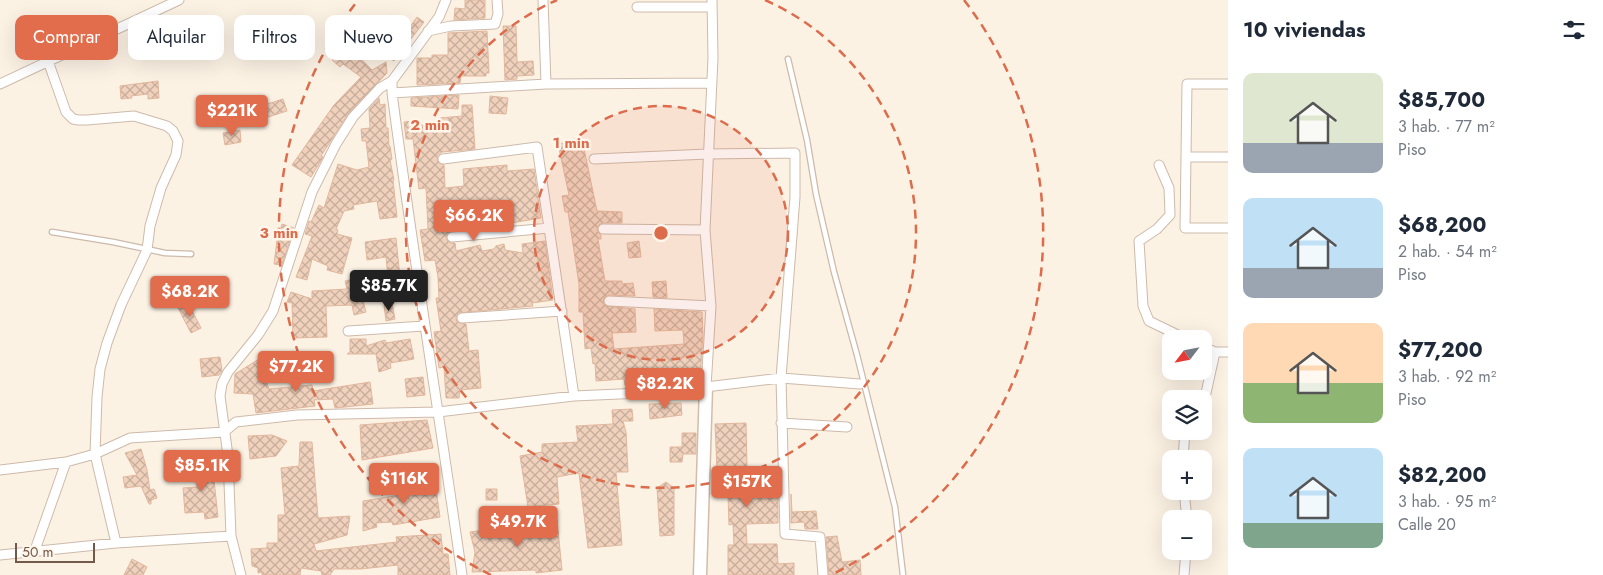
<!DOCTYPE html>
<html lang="es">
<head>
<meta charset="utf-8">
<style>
	body { margin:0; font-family:Jost,sans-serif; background:#f2f2f3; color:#1f2937; height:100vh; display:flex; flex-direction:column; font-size:19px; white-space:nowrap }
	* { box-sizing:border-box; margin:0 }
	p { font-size:16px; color:#747a83 }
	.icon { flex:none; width:28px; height:28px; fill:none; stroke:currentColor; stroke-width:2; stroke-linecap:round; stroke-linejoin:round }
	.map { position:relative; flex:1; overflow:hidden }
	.sheet { display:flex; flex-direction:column; background:#fff; width:375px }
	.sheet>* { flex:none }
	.guide { position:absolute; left:15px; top:15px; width:475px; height:45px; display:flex; gap:10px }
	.needle { width:32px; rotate:238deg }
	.tools { position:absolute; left:1162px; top:330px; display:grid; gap:10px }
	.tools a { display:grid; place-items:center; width:50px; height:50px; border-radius:10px; background:#fff; box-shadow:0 5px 20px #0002; font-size:25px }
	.scale { position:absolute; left:15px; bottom:12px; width:80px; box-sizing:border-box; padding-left:5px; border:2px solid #73594a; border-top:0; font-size:14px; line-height:18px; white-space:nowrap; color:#73594a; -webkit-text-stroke:4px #fef6ea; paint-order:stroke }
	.price { position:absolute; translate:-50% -42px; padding:0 11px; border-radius:5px; background:#e26d4c; color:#fff; font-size:16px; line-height:32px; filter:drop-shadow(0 1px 2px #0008) }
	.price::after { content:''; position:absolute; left:50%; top:30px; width:15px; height:11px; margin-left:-8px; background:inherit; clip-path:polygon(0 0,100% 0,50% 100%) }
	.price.on { background:#222; color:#fff }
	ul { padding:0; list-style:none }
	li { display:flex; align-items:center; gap:15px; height:125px; padding:0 15px }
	li span { display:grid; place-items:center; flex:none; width:140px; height:100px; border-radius:10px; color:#555 }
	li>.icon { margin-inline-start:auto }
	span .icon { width:60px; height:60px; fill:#fffc; stroke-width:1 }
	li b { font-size:21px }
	h2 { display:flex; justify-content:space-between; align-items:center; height:60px; padding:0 15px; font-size:21px }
	.chip { padding:0 18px; border-radius:10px; background:#fff; box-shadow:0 5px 20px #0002; font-size:18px; line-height:45px }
	.chip.on { background:#e26d4c; color:#fff }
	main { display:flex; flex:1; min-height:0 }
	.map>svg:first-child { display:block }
	.building { fill:url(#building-cross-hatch); stroke:#e2b79d }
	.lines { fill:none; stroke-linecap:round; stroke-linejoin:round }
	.lane-casing { stroke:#cdbaab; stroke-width:7 }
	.street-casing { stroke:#cdbaab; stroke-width:11 }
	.secondary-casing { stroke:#d2bcab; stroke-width:15 }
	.lane { stroke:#fff; stroke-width:4.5 }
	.street { stroke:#fff; stroke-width:9 }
	.secondary { stroke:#fff; stroke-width:12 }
	.ring { fill:none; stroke:#dc6c4c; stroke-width:2.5; stroke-dasharray:9 6 }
	.centre { fill:#dc6c4c; stroke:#fef6ea; stroke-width:2.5 }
	.ring-label { font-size:15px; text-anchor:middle; font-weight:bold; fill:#dc6c4c; stroke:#fef6ea; stroke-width:5; stroke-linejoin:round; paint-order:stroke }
</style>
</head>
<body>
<main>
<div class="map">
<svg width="1228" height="575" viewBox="0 0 1228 575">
	<defs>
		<pattern id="building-cross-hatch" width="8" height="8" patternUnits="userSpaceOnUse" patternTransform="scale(1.25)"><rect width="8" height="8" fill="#f0d1bc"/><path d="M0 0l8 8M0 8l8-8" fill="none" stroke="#c7ad9b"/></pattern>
	</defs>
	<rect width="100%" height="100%" fill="#fcf2e4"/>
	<path class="building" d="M465,0H485V18L454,20L455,8L465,9Z
		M417,17L424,22L394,61L370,45L377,31L392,39L407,23L408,30Z
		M503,26H516L517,62L533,61L534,75L517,76V79L505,80Z
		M487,31L489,73H486V76H461L460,83L417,85V58H432V55H448V33Z
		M347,44L372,70L386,62L387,73L348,114L321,156L323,157L311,177L292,165L334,105L361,77L343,64L340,67L332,60Z
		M158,81L159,98L148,99V94L131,96L132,98L121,99L120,86Z
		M459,95L458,109L411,106V98Z
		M490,96L508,98L506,114L489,113Z
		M222,97L223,108L201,110L199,100Z
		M379,98L380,105L385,104L386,128H388L389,146H390L392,159L390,160L394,180H393L397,217L380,219L377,201L353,205L354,209L344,211L336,229L338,230L337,234L352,238L342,274L327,270L328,266L312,259L307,280L296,277L312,236L305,234L309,221L311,222L319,205L324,208L338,164L357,170L369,167L366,141H362L361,129L370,128L369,109Z
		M283,99L287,111L268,117L264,105Z
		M462,105H472L475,149L442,152L437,156L438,162L444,165L445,188L464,186L463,169L507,165V171L534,169L541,218L511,223V224L503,226L454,230L447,234V240L450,243H455L456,251L480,245L482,251L494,249L496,246L504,244L505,250L523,253L522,244L545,241L553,300L532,303L533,306L458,313L456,318L457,322L466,324L469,351L478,350L481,388L460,390L459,398H446L444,367L439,368L434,332L441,331L436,298H439L438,277L435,260L425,261L420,230L428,229L426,188L419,189L413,139H406L404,122L413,121L414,127L440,121V118L462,116Z
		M240,130L241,142L225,145L223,133Z
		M582,139L597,211L622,212V223H603L600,224L597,228L598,232L601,235V239H598L605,281H622V284L633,283L635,296L609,295L604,298L603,303L606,306L635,309L636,332L612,333L614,349L684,344L683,330L655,331L654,309L702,312L703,335L700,379L684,381L683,373L647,377V383L625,385L624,379L596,381L595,363L593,364L591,348L585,349L583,312H579V284L568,212H565L562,196L569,195L558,144Z
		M282,224L294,228L282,265L274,264L277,240Z
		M396,238L401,287L408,286L409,297L387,299L386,288H389L386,257L367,260L365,242Z
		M639,241L641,257L629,258L627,243Z
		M357,278L366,312L354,315L352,305L326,306L327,337L293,338L292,303L287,302L291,292L312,299V291L347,289L345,281Z
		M666,281L667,298L653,297L652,282Z
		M188,303L201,328L191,333L178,308Z
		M392,303L395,319L386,321L384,305Z
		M350,339H366V346L385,340L386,343L410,339L414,359L390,363L391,368L379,372L376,354H347L350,352Z
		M220,357L222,371L219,375L202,377L200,359Z
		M259,359L265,368L262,370L269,389L312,385L313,391L370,382L373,404L335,408L333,399L314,400L315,406L256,413L253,394L234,393L235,374Z
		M423,377L425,395L407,397L405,379Z
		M681,403L682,415L650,419L649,404Z
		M632,409L633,421H623L626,432L628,472H616L622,545L588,548L579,473L557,477L559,504L528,507L520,456L542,452V444L578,442L576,426L613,424L612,410Z
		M427,420L433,448L362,460L360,425Z
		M746,423L747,467H752L754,496L778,495V523L746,524L747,544H777L778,564L794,563V575H728V545H734L733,524L729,525L728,497L735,496L734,469L717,470L715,424Z
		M682,433H696V454H683L682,462H670V447H682Z
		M272,435L287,441L276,456L250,459L248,436Z
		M300,442H312L318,518L350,516L347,535L314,544L316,551L397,542L396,537L441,534L443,554H448L450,575H398V565L361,569H334L330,575H322L321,571L301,568L300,575H262V572L258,573V568L252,566L251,549L267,548V543H278V515H285L281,468L299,466Z
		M141,449L147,470L150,490L154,489L157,498L151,500V504H149L141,486L125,488L123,477L137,475L125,453Z
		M214,461V480L218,517L205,519L204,512L185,513L183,488L197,487L195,462Z
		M434,474L440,517L393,525L392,522L376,523L377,527L363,531V501L413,493L411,476Z
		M666,482L674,488V535L660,536L657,488Z
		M486,489H497V500H486Z
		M791,494L792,512L816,511L818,529H805L804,522L791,523Z
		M557,520L562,570L536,573V570L472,572L475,552L470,532Z
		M837,536L842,562L860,560L861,575H829L826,537Z
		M132,559L147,567L143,575H124Z"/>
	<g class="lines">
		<g class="lane-casing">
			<path id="lane" d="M788,59L807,140L816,194L834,272L857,355L895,507L903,575
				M52,232L113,242L165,253L191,254"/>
		</g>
		<g class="street-casing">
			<path id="street" d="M446,0L439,17L392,81V93C413,254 439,414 462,575
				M543,0L546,84
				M637,7H712
				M428,31L451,26L495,24L498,14L497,0
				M48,61L66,112L73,119L78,120H87L134,116L167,126L173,131L178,141L176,155L161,188L150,226L147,250L121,305L107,343L100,369L97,397L95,454L116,543
				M0,84L179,0
				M1228,84H1187L1185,228H1228
				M392,93L546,84L712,83
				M1186,157H1228
				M443,159L537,147L574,396
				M594,159L708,154L795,153V197L781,378L785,534L820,537L823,575
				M1159,165L1169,188L1170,215L1157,229L1139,241L1143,306L1149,321L1186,339
				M603,229L705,230
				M452,237L549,228
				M609,301L711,306
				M462,318L562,311
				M348,331L424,326
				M1204,347L1215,352
				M706,387L711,306L705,230L713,58L712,0
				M1201,399L1206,393L1215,352H1228
				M781,423L847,427
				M1183,459L1185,431
				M0,470L66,462L95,454L130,438L224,432L236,422L297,415L438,412L574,396L664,392L781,378L860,384
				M1184,491L1187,519
				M35,550L66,462
				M0,555L116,543L231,536
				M241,575L231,536L228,456L220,396L222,384L228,372L258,335L273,311L312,192L336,144L353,117L380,88L392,81
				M1184,575L1186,551"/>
		</g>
		<g class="secondary-casing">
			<path id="secondary" d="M700,575L706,387"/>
		</g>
		<use href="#lane" class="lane"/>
		<use href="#street" class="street"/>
		<use href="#secondary" class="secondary"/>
	</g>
	<circle cx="661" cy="233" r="127" fill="#dc6c4c" fill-opacity=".12"/>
	<g class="ring">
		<circle cx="661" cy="233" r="127"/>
		<path d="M765 0A255 255 0 1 1 557 0"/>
		<path d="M491 575A382 382 0 0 1 358 0M964 0A382 382 0 0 1 831 575"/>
	</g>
	<circle cx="661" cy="233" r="8" class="centre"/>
	<g class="ring-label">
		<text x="430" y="130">2 min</text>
		<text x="571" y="148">1 min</text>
		<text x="279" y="238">3 min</text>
	</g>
</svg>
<div class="tools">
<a><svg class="needle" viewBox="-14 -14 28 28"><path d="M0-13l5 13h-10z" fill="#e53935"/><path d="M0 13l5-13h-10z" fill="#747a83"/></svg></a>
<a><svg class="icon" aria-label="layers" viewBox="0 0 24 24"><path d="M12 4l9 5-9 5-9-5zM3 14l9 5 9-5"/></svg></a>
<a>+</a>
<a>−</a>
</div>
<div class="scale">50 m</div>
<b class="price" style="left:232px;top:137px">$221K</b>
<b class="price" style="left:474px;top:242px">$66.2K</b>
<b class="price on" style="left:389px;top:312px">$85.7K</b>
<b class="price" style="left:190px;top:318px">$68.2K</b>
<b class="price" style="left:296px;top:393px">$77.2K</b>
<b class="price" style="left:665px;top:410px">$82.2K</b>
<b class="price" style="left:202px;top:492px">$85.1K</b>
<b class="price" style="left:404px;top:505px">$116K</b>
<b class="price" style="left:747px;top:508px">$157K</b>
<b class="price" style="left:518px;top:548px">$49.7K</b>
<div class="guide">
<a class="chip on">Comprar</a>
<a class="chip">Alquilar</a>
<a class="chip">Filtros</a>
<a class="chip">Nuevo</a>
</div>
</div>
<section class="sheet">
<h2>10 viviendas<svg class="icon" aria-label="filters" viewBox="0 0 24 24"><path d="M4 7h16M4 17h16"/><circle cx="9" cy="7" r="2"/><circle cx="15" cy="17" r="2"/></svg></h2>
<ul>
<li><span style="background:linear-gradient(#dfe7d0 70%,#9aa5b1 0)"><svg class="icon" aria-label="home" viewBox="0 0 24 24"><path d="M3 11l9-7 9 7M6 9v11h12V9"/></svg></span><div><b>$85,700</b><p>3 hab. · 77 m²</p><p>Piso</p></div></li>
<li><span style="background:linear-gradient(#bfe0f5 70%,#9aa5b1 0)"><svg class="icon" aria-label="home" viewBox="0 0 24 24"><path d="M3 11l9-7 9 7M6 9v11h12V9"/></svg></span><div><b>$68,200</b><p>2 hab. · 54 m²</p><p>Piso</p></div></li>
<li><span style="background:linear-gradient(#ffd9b3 60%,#8fb573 0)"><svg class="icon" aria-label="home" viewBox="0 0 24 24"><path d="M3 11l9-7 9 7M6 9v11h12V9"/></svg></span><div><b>$77,200</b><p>3 hab. · 92 m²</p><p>Piso</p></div></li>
<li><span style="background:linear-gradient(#bfe0f5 75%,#7fa58c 0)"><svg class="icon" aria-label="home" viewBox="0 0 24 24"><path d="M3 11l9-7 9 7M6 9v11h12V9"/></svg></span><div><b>$82,200</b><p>3 hab. · 95 m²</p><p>Calle 20</p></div></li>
</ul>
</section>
</main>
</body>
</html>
